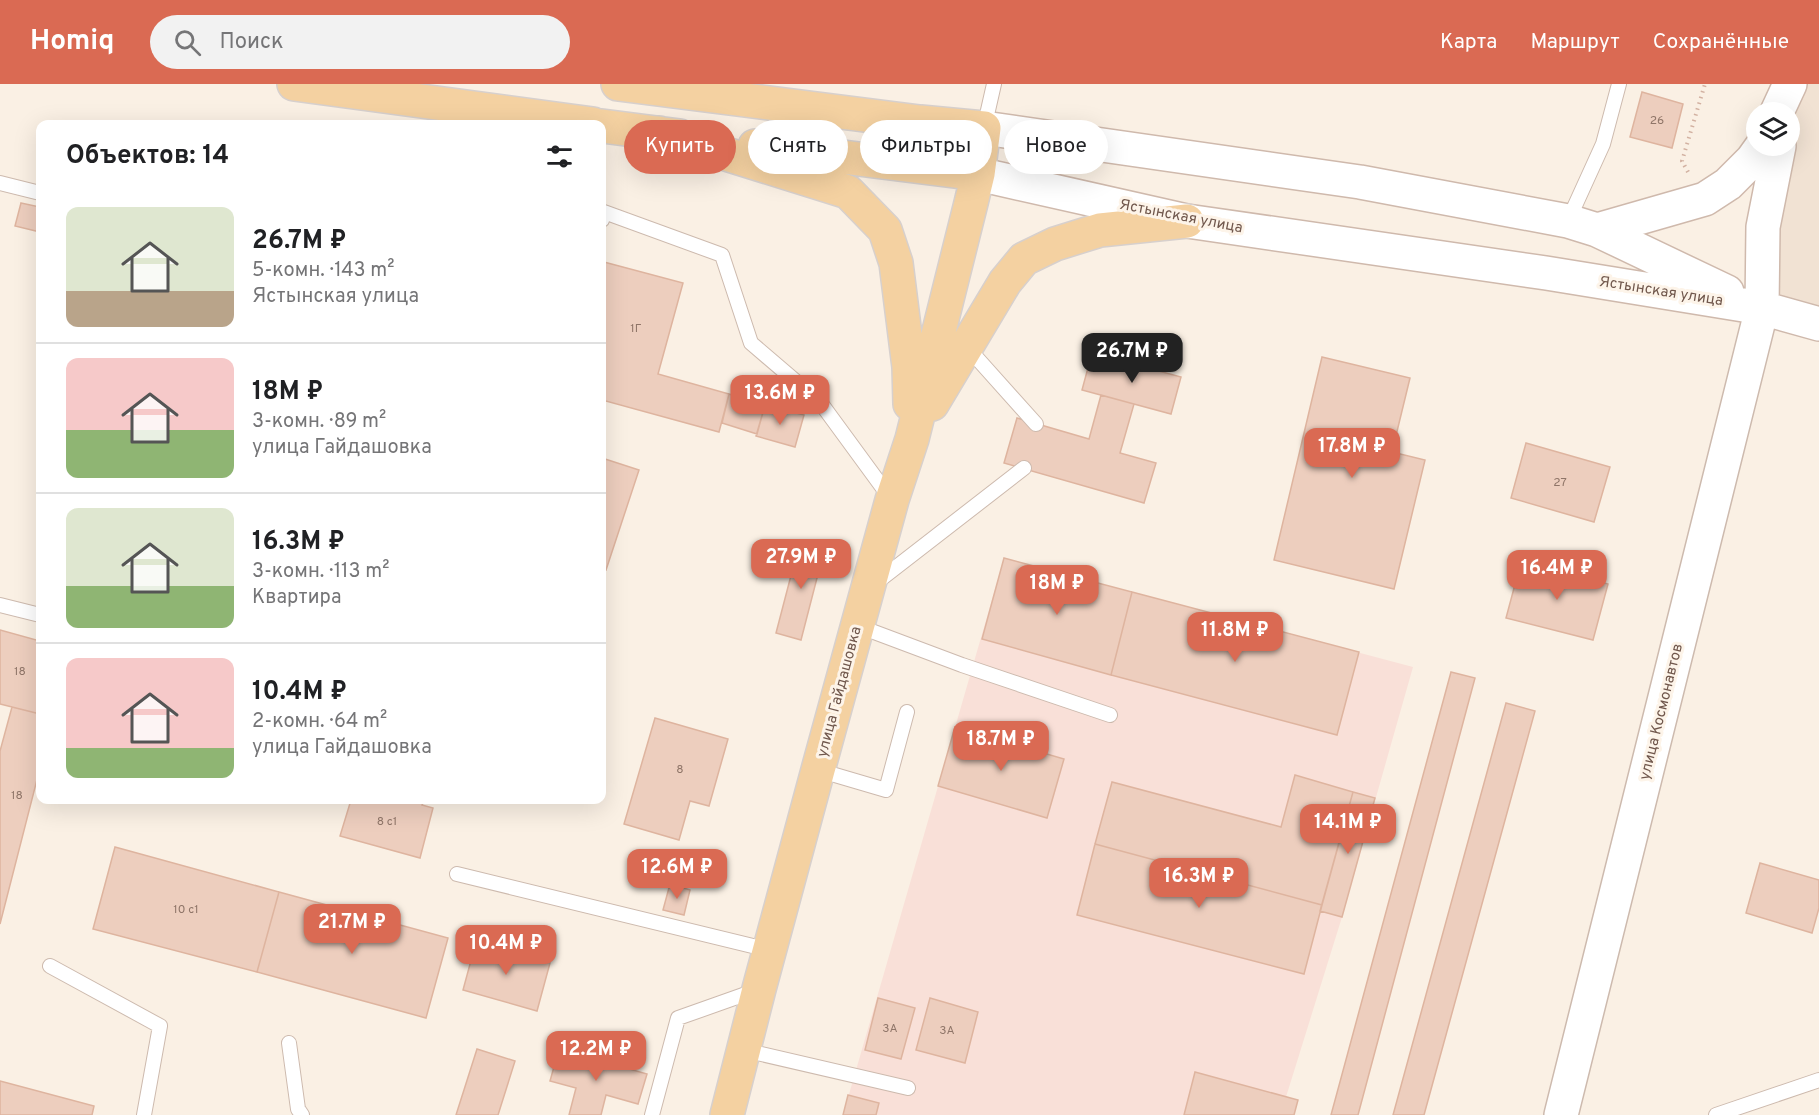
<!DOCTYPE html>
<html lang="ru">
<head>
<meta charset="utf-8">
<style>
	body { margin:0; font-family:Overpass,sans-serif; background:#f2f2f2; color:#202124; height:100vh; display:flex; flex-direction:column; font-size:22px; white-space:nowrap }
	* { box-sizing:border-box; margin:0 }
	p { font-size:20px; color:#757577 }
	.icon { flex:none; width:33px; height:33px; fill:none; stroke:currentColor; stroke-width:2; stroke-linecap:round; stroke-linejoin:round }
	.map { position:relative; flex:1; overflow:hidden }
	.sheet { position:absolute; left:36px; top:36px; width:570px; height:684px; display:flex; flex-direction:column; background:#fff; border-radius:12px; box-shadow:0 6px 24px #0002 }
	.sheet>* { flex:none }
	.banner { position:absolute; left:624px; top:36px; width:570px; height:54px; display:flex; gap:12px }
	.fabs { position:absolute; left:1746px; top:18px; display:grid; gap:12px }
	.fabs a { display:grid; place-items:center; width:54px; height:54px; border-radius:50%; background:#fff; box-shadow:0 6px 24px #0002; font-size:30px }
	.price { position:absolute; translate:-50% -51px; padding:0 14px; border-radius:12px; background:#da6a53; color:#fff; font-size:20px; line-height:39px; filter:drop-shadow(0 2px 3px #0008) }
	.price::after { content:''; position:absolute; left:50%; top:36px; width:18px; height:14px; margin-left:-9px; background:inherit; clip-path:polygon(0 0,100% 0,50% 100%) }
	.price.selected { background:#222; color:#fff }
	ul { padding:0; list-style:none }
	li { display:flex; align-items:center; gap:18px; height:150px; padding:0 30px }
	li+li { border-top:2px solid #e0e0e0 }
	li span { display:grid; place-items:center; flex:none; width:168px; height:120px; border-radius:12px; color:#555 }
	li>.icon { margin-inline-start:auto }
	span .icon { width:72px; height:72px; fill:#fffc; stroke-width:1 }
	li b { font-size:26px }
	h2 { display:flex; justify-content:space-between; align-items:center; height:72px; padding:0 30px; font-size:26px }
	.chip { padding:0 21px; border-radius:27px; background:#fff; box-shadow:0 6px 24px #0002; font-size:21px; line-height:54px }
	.chip.selected { background:#da6a53; color:#fff }
	header { display:flex; align-items:center; gap:36px; box-sizing:border-box; height:84px; padding:0 30px; background:#da6a53; color:#fff }
	header strong { font-size:28px }
	nav { display:flex; gap:33px; margin-inline-start:auto; font-size:21px }
	.search { width:420px; height:54px; background:#f2f2f2; display:flex; align-items:center; gap:15px; box-sizing:border-box; padding:0 21px; border-radius:33px; color:#757577; font-size:22px }
	.map>svg:first-child { display:block }
	.residential { fill:#f1e2d3 }
	.commercial { fill:#f9e0d8 }
	.building { fill:#edcebe; stroke:#deb49f; stroke-width:1.5 }
	.lines { fill:none; stroke-linecap:round; stroke-linejoin:round }
	.service-casing { stroke:#cdbaae; stroke-width:16 }
	.tertiary-casing { stroke:#cdbaae; stroke-width:36 }
	.secondary-casing { stroke:#cfb9ac; stroke-width:36 }
	.primary-casing { stroke:#d7d0cd; stroke-width:36 }
	.path { stroke:#d2b1a1; stroke-width:4; stroke-dasharray:1.5 4.5; stroke-linecap:butt }
	.service { stroke:#fff; stroke-width:14 }
	.tertiary { stroke:#fff; stroke-width:33 }
	.secondary { stroke:#fff; stroke-width:33 }
	.primary { stroke:#f4d1a1; stroke-width:33 }
	.labels { text-anchor:middle; dominant-baseline:central; stroke-width:6; stroke-linejoin:round; paint-order:stroke }
	.number-label { font-size:12px; fill:#8f7568 }
	.street-label { font-size:15px; fill:#70574c; stroke:#fdf4e9 }
</style>
</head>
<body>
<header>
<strong>Homiq</strong>
<div class="search"><svg class="icon" aria-label="search" viewBox="0 0 24 24"><circle cx="10" cy="10" r="6"/><path d="M15 15l6 6"/></svg>Поиск</div>
<nav><a>Карта</a><a>Маршрут</a><a>Сохранённые</a></nav>
</header>
<div class="map">
<svg width="1819" height="1031" viewBox="0 0 1819 1031">
	<rect width="100%" height="100%" fill="#faf0e4"/>
	<path class="residential" d="M1791,0H1819V240L1762,224L1790,62Z"/>
	<path class="commercial" d="M1004,474L1413,583L1342,833L1286,1013L1298,1016L1294,1031H843Z"/>
	<path class="building" d="M1642,8L1683,20L1672,64L1630,53Z
		M21,119L40,123V148L15,142Z
		M604,178L683,199L658,290L729,310L719,348L602,316V189Z
		M1092,269L1181,293L1171,330L1082,306Z
		M1322,273L1410,294L1392,368L1425,376L1394,505L1274,476Z
		M729,310L765,321L757,350L722,339Z
		M1101,311L1134,320L1120,369L1156,379L1144,419L1004,379L1017,334L1089,355Z
		M765,321L804,331L795,363L756,352Z
		M1526,359L1610,383L1594,438L1511,414Z
		M602,374L639,386L606,486L602,485Z
		M800,457L825,463L801,556L776,549Z
		M1004,474L1132,508L1111,591L982,555Z
		M1521,478L1608,500L1593,556L1506,534Z
		M1132,508L1359,568L1337,651L1111,591Z
		M0,546L40,557V630L0,620Z
		M1451,588L1475,594L1358,1031H1331Z
		M1506,619L1535,627L1424,1031H1393Z
		M12,623L40,630V684L0,840V667Z
		M655,634L728,655L709,722L690,717L679,756L624,740Z
		M955,643L1064,675L1047,734L938,702Z
		M1295,691L1353,708L1322,821L1095,760L1112,698L1281,743Z
		M1353,708L1375,714L1342,833L1320,827Z
		M351,716H424L422,721L433,724L420,774L340,752Z
		M1095,760L1322,821L1304,890L1077,831Z
		M115,763L279,808L257,888L93,845Z
		M1760,779L1819,796V824L1812,849L1746,829Z
		M670,800L690,806L684,831L663,826Z
		M279,808L448,854L426,934L257,888Z
		M476,858L550,879L537,927L463,906Z
		M878,914L915,924L901,975L865,966Z
		M930,914L978,928L965,979L916,966Z
		M477,965L515,977L498,1031H456Z
		M559,965L647,990L638,1020L606,1011L601,1031H569L576,1004L550,997Z
		M1195,988L1298,1016L1294,1031H1184Z
		M0,997L94,1022L92,1031H0Z
		M848,1011L879,1019L876,1031H843Z"/>
	<g class="lines">
		<g class="service-casing">
			<path id="service" d="M984,44L994,0
				M0,99L40,109
				M602,136L604,128L722,171L751,259L820,318L891,415
				M1568,137L1603,60L1619,0
				M967,263L1036,340
				M877,498L1024,384
				M0,521L40,531
				M858,542L962,581L1110,631
				M818,686L886,706L907,628
				M457,790L769,866
				M50,882L160,942L144,1031
				M289,959L298,1025L302,1031
				M744,966L908,1004
				M652,1031L678,934L757,906
				M1716,1031L1819,996"/>
		</g>
		<g class="tertiary-casing">
			<path id="tertiary" d="M1561,1031L1762,224"/>
		</g>
		<g class="secondary-casing">
			<path id="secondary" d="M1777,28L1790,0
				M984,44L1360,98L1568,137L1597,146L1727,208
				M978,90L1187,137L1546,189L1762,224L1819,240
				M1597,146L1705,115L1728,100L1752,76L1762,62
				M1762,224L1763,143L1779,62"/>
		</g>
		<g class="primary-casing">
			<path id="primary" d="M294,0L593,40
				M618,0L920,38L984,44L978,90L971,119L912,355L892,416L818,686L759,905L727,1031
				M602,42L680,52
				M659,49L848,108L885,146L896,179L909,283L910,320
				M755,62L978,90
				M932,320L1005,198L1024,175L1055,160L1100,146L1187,137"/>
		</g>
		<path class="path" d="M1688,88L1682,77L1705,0"/>
		<use href="#service" class="service"/>
		<use href="#tertiary" class="tertiary"/>
		<use href="#secondary" class="secondary"/>
		<use href="#primary" class="primary"/>
	</g>
	<g class="labels">
		<g class="number-label">
			<text x="1657" y="37">26</text>
			<text x="636" y="245">1Г</text>
			<text x="1560" y="399">27</text>
			<text x="20" y="588">18</text>
			<text x="680" y="686">8</text>
			<text x="17" y="712">18</text>
			<text x="387" y="738">8 с1</text>
			<text x="186" y="826">10 с1</text>
			<text x="890" y="945">3А</text>
			<text x="947" y="947">3А</text>
		</g>
		<g class="street-label">
			<text transform="translate(1181 133) rotate(11)">Ястынская улица</text>
			<text transform="translate(1661 208) rotate(9)">Ястынская улица</text>
			<text transform="translate(840 608) rotate(-75)">улица Гайдашовка</text>
			<text transform="translate(1662 628) rotate(-76)">улица Космонавтов</text>
		</g>
	</g>
</svg>
<div class="fabs">
<a><svg class="icon" aria-label="layers" viewBox="0 0 24 24"><path d="M12 4l9 5-9 5-9-5zM3 14l9 5 9-5"/></svg></a>
</div>
<b class="price selected" style="left:1132px;top:300px">26.7M ₽</b>
<b class="price" style="left:780px;top:342px">13.6M ₽</b>
<b class="price" style="left:1352px;top:395px">17.8M ₽</b>
<b class="price" style="left:801px;top:506px">27.9M ₽</b>
<b class="price" style="left:1557px;top:517px">16.4M ₽</b>
<b class="price" style="left:1057px;top:532px">18M ₽</b>
<b class="price" style="left:1235px;top:579px">11.8M ₽</b>
<b class="price" style="left:1001px;top:688px">18.7M ₽</b>
<b class="price" style="left:1348px;top:771px">14.1M ₽</b>
<b class="price" style="left:677px;top:816px">12.6M ₽</b>
<b class="price" style="left:1199px;top:825px">16.3M ₽</b>
<b class="price" style="left:352px;top:871px">21.7M ₽</b>
<b class="price" style="left:506px;top:892px">10.4M ₽</b>
<b class="price" style="left:596px;top:998px">12.2M ₽</b>
<div class="banner">
<a class="chip selected">Купить</a>
<a class="chip">Снять</a>
<a class="chip">Фильтры</a>
<a class="chip">Новое</a>
</div>
<section class="sheet">
<h2>Объектов: 14<svg class="icon" aria-label="filters" viewBox="0 0 24 24"><path d="M4 7h16M4 17h16"/><circle cx="9" cy="7" r="2"/><circle cx="15" cy="17" r="2"/></svg></h2>
<ul>
<li><span style="background:linear-gradient(#dfe7d0 70%,#b9a48a 0)"><svg class="icon" aria-label="home" viewBox="0 0 24 24"><path d="M3 11l9-7 9 7M6 9v11h12V9"/></svg></span><div><b>26.7M ₽</b><p>5-комн. · 143 m²</p><p>Ястынская улица</p></div></li>
<li><span style="background:linear-gradient(#f6c9c9 60%,#8fb573 0)"><svg class="icon" aria-label="home" viewBox="0 0 24 24"><path d="M3 11l9-7 9 7M6 9v11h12V9"/></svg></span><div><b>18M ₽</b><p>3-комн. · 89 m²</p><p>улица Гайдашовка</p></div></li>
<li><span style="background:linear-gradient(#dfe7d0 65%,#8fb573 0)"><svg class="icon" aria-label="home" viewBox="0 0 24 24"><path d="M3 11l9-7 9 7M6 9v11h12V9"/></svg></span><div><b>16.3M ₽</b><p>3-комн. · 113 m²</p><p>Квартира</p></div></li>
<li><span style="background:linear-gradient(#f6c9c9 75%,#8fb573 0)"><svg class="icon" aria-label="home" viewBox="0 0 24 24"><path d="M3 11l9-7 9 7M6 9v11h12V9"/></svg></span><div><b>10.4M ₽</b><p>2-комн. · 64 m²</p><p>улица Гайдашовка</p></div></li>
</ul>
</section>
</div>
</body>
</html>
